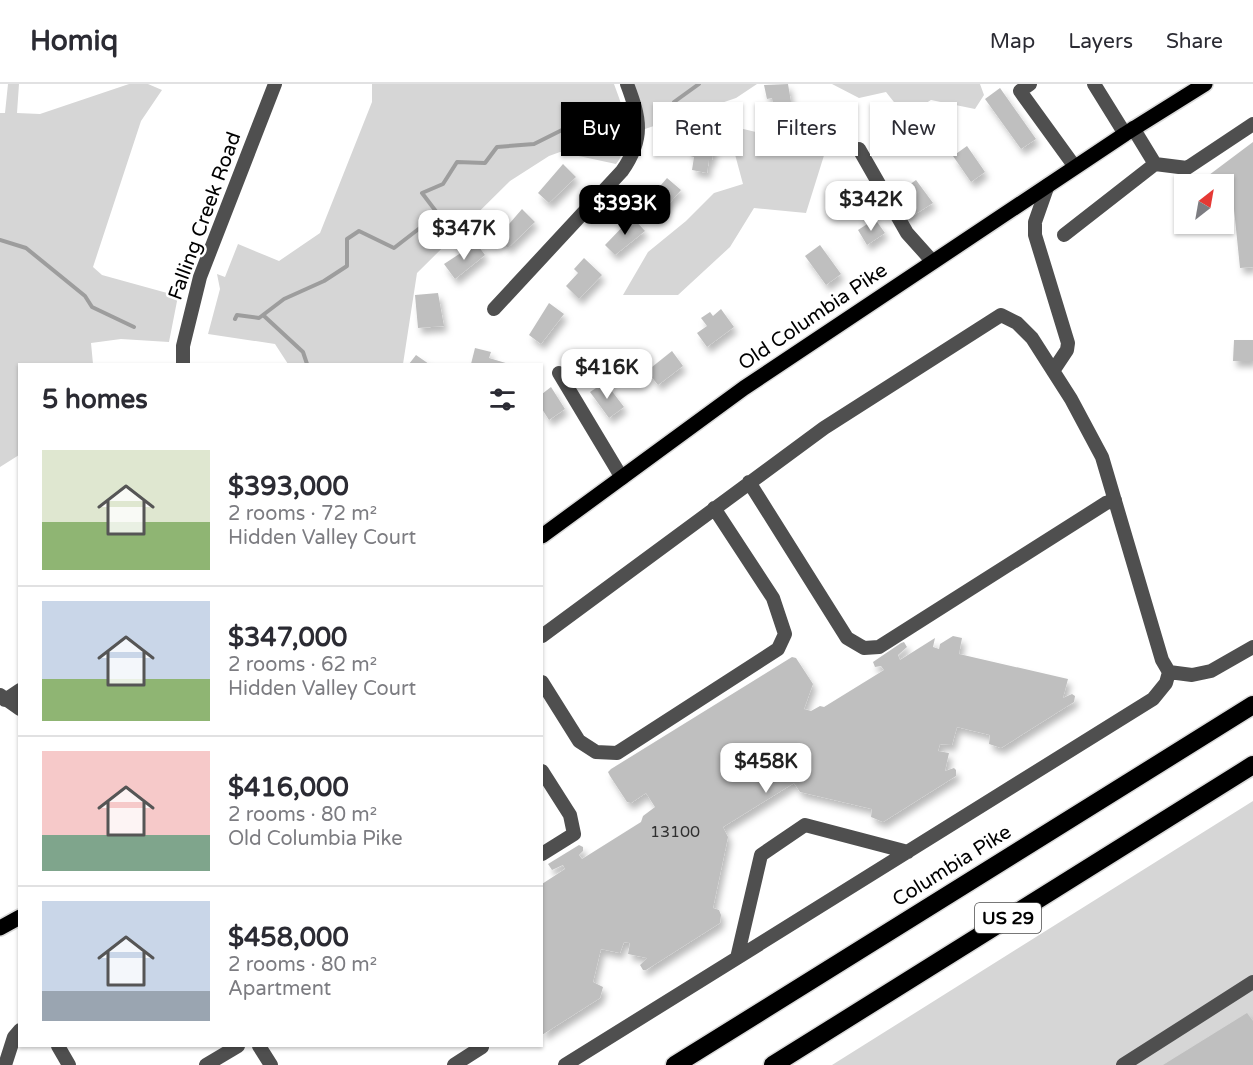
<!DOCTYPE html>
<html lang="en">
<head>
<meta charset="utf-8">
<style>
	body { margin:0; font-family:"Varela Round",sans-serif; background:#f7f7f7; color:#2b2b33; height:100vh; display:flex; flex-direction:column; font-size:22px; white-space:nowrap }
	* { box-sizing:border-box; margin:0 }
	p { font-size:20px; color:#7c7c81 }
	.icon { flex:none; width:33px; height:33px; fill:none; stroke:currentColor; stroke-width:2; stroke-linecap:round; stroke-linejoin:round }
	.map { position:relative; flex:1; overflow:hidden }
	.sheet { position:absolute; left:18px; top:279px; width:525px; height:684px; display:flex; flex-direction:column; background:#fff; border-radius:0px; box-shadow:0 2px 4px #0004 }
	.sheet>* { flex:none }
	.hud { position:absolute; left:561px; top:18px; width:570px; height:54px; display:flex; gap:12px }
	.needle { width:39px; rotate:31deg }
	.buttons { position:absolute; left:1174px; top:90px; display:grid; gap:12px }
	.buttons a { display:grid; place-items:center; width:60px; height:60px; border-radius:0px; background:#fff; box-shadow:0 2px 4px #0004; font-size:30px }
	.price { position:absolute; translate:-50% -51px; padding:0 14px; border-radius:12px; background:#fff; color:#222; font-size:20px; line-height:39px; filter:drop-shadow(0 2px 3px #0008) }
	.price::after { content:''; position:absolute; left:50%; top:36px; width:18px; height:14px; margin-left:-9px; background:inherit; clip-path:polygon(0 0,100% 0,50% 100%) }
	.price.current { background:#000; color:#fff }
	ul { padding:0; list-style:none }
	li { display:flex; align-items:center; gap:18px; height:150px; padding:0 24px }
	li+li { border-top:2px solid #e1e1e2 }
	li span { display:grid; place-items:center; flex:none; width:168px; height:120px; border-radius:0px; color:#555 }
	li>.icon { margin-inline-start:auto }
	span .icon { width:72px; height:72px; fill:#fffc; stroke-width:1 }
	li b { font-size:26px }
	h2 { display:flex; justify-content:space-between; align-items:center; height:72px; padding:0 24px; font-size:26px }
	.tag { padding:0 21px; border-radius:0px; background:#fff; box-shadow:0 2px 4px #0004; font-size:21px; line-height:54px }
	.tag.current { background:#000; color:#fff }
	header { display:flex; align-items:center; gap:36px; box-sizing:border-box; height:84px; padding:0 30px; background:#fff; border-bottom:2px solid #e1e1e2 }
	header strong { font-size:28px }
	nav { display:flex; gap:33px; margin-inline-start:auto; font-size:21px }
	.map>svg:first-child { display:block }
	.green { fill:#d6d6d6 }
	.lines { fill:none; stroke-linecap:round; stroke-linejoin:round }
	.stream { stroke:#9d9d9d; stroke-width:4 }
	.building { fill:#bfbfbf; filter:url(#shadow) }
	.major-casing { stroke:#dbdbdb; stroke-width:18 }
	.highway-casing { stroke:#dbdbdb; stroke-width:21 }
	.minor { stroke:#4f4f4f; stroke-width:14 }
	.major { stroke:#000; stroke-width:15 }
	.highway { stroke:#000; stroke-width:18 }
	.labels { text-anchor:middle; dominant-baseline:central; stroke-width:5; stroke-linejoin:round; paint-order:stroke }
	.number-label { font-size:16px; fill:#303030 }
	.shield { fill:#fff; stroke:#4c4c4c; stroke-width:1.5 }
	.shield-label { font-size:18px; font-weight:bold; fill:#000 }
	.street-label { font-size:20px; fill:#000; stroke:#fff }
</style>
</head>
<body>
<header>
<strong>Homiq</strong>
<nav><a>Map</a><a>Layers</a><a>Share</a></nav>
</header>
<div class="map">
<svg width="1253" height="981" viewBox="0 0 1253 981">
	<defs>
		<filter id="shadow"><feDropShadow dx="3.5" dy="6" stdDeviation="3" flood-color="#0004"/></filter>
	</defs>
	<rect width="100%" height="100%" fill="#fff"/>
	<path class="green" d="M8,0H19L17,29L40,30L129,0H148L162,6L141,37L93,183L102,191L178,212L169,258L121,255L91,259L93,280H20L19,371L0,383V29H5Z
		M372,0H614C624,28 636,54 616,80L560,68L549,72L510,97L417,189L403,280H288L275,260L208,250L220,205L217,190L225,193L238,160L279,177L320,149L372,18Z
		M633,0H757L736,14L645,45Z
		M832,0H980L984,11L975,25L931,16L905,32L886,8L859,14Z
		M824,31L831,49L806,129L754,124L730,163L678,211H623L648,168L686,137L714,109L743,100L727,41L768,51Z
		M1253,717V981H832Z"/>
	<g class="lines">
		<path class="stream" d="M674,18L699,0
			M0,156L26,164L85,212L92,223L134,243
			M263,231L303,268L307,280
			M235,235L237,231L259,234L284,215L324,197L347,182V155L359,147L394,164L438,130L422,109L443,100L457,78L485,79L497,63L534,60L602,26"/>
	</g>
	<path class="building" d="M788,0L793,30L775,32L772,14L767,15L764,1Z
		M1000,4L1036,55L1021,65L985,15Z
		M694,48L716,51L712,76H709L707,89L692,86L694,73L690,72Z
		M1253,58V183L1240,184L1234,125L1224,113V100H1203L1201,97Z
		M967,62L985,88L971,98L953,72Z
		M563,80L576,93L549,119L538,109Z
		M667,94L681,106L659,131L640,115L650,103L655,108Z
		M916,96L933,119L906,136L894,120L906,111L902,106Z
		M522,125L535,138L508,164L497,154Z
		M632,133L645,147L615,171L605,161Z
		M875,135L885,149L867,161L858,146Z
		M476,159L485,171L455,195L444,180Z
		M820,161L841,190L826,201L805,172Z
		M584,174L602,191L579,215L566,202L578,189L574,185Z
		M438,209L444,242L418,244L415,211Z
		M549,219L564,230L541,260L529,251Z
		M721,225L734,243L707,263L697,249L707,242L701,234L710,228L713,232Z
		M1234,256H1253V277H1233Z
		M475,264L491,268L489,274L509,280H471Z
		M672,267L683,282L658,301L647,287Z
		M416,271L429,280H409Z
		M605,273L617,289L607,297L595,281Z
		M605,298L624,323L609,334L590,308Z
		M551,303L565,325L549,336L542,325V310Z
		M953,552L962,554L959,570L1068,595L1063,614L1072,610L1075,612L1074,618L1001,664L989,660L990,651L957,643L952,661L940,660L938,667L949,669L945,687L954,684L956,686V692L883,738L871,733L872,725L800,708L794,699L723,743L728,753L713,824L719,826L721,831L720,839L646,886H643L640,881L647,874L628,870L630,859L624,858L620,869L601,865L593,898L603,903L600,914L542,951V800L565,785L563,781L552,786L548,780L579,761L583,763V767L579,771L582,775L641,738L643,732L655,723L646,709L631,719L627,718L610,692L608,688L611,685L792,573L796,574L813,600L804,625L811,627L820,622L824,623L884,586L881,582L875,583L873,578L901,559L904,558L907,563L898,571L900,576L935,554L933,563L939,565L940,560Z
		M1247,929L1253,937V981H1163Z"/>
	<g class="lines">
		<g class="major-casing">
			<path id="major" d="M542,452L744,304L1125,50L1205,0
				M0,844L20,833"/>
		</g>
		<g class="highway-casing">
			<path id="highway" d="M675,981L1253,621
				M773,981L1253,681"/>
		</g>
		<path class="minor" d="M1030,0L1020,7L1075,83
			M1094,0L1125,50
			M859,65L907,149L933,178
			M1155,80L1187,84L1253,40
			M1048,101L1035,138V151L1068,259L1067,266L1053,287
			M1064,151L1155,80L1133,44
			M494,225L622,87C645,54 640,34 627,0
			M183,280V262L200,193L275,0
			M559,289L622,394
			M749,398L847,554L864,564L879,563L1106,419L1115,416
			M542,552L824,344L1001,231L1017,239L1032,254L1071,315L1102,373L1162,576L1169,588L1166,599L1153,615L565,981
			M1169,588L1192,591L1211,587L1253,563
			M542,598L579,657L596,668L617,669L778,565L785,550L773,514L714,424
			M0,611L20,625
			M5,616L20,606
			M542,687L570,731L574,750L542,770
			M737,874L761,771L805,741L908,768
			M58,962L69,981
			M259,962L271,981
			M5,981L14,953L20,946
			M206,981L238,962
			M454,981L482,963L481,962
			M1123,981L1253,898"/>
		<use href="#major" class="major"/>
		<use href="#highway" class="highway"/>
	</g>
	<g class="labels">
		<g class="number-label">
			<text x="675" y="748">13100</text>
		</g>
		<rect class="shield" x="975" y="819" width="66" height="30" rx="4.5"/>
		<g class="shield-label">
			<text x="1008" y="834">US 29</text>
		</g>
		<g class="street-label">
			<text transform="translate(205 132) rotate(-70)">Falling Creek Road</text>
			<text transform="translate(813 233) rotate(-34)">Old Columbia Pike</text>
			<text transform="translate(952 782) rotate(-32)">Columbia Pike</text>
		</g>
	</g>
</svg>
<div class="buttons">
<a><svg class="needle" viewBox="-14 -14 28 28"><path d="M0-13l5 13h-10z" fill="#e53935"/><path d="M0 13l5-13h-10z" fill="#7c7c81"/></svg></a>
</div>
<b class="price" style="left:871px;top:148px">$342K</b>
<b class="price current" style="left:625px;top:152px">$393K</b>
<b class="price" style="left:464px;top:177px">$347K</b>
<b class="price" style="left:607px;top:316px">$416K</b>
<b class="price" style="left:766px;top:710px">$458K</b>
<div class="hud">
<a class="tag current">Buy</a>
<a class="tag">Rent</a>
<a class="tag">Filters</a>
<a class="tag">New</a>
</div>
<section class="sheet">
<h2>5 homes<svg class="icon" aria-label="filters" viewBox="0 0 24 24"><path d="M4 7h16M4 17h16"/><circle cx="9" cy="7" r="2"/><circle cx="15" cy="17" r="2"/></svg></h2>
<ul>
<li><span style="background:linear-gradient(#dfe7d0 60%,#8fb573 0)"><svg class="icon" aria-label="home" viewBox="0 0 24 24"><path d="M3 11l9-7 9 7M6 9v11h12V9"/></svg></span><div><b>$393,000</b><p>2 rooms · 72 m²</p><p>Hidden Valley Court</p></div></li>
<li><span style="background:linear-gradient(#c9d6e8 65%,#8fb573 0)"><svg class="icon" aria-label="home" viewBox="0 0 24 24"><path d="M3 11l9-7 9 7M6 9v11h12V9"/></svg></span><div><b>$347,000</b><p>2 rooms · 62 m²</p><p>Hidden Valley Court</p></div></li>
<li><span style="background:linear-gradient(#f6c9c9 70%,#7fa58c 0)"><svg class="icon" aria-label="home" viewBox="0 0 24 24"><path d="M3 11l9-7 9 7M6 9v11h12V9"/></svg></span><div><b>$416,000</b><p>2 rooms · 80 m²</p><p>Old Columbia Pike</p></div></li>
<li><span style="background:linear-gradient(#c9d6e8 75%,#9aa5b1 0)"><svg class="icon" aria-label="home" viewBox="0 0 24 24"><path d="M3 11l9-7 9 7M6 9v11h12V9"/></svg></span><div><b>$458,000</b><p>2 rooms · 80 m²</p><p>Apartment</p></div></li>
</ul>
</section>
</div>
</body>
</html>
